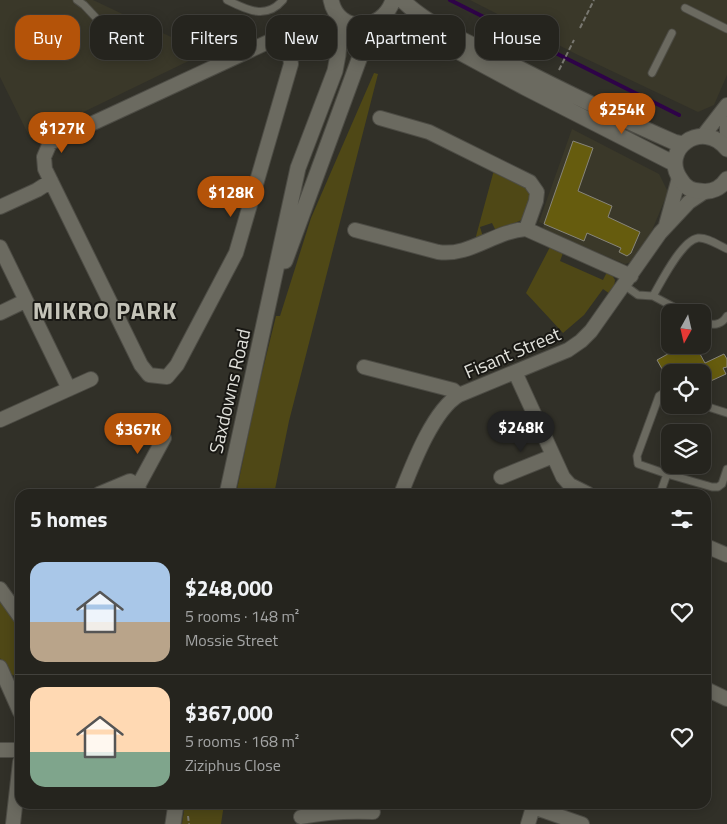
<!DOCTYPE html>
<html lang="en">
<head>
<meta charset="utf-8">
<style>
	body { margin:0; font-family:"Titillium Web",sans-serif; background:#2d2c27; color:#f1f3f6; height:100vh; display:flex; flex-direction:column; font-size:19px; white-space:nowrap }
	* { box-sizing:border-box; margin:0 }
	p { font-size:16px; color:#a3a4a4 }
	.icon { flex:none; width:28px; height:28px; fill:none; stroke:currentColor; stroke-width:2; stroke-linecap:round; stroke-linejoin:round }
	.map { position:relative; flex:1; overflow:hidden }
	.details { position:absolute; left:15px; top:489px; width:696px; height:320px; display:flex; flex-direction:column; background:#25241e; border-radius:15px; box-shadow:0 2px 12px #0003,0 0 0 1px #42413c }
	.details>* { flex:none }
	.hud { position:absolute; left:15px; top:15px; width:698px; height:45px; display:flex; gap:10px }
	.needle { width:32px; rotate:188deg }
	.fabs { position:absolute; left:661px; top:304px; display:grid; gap:10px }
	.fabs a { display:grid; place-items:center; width:50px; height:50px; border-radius:10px; background:#25241e; box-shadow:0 2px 12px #0003,0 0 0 1px #42413c; font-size:25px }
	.price { position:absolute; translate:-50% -42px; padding:0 11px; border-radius:18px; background:#b45309; color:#fff; font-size:16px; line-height:32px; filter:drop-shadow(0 1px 2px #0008) }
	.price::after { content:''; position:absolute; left:50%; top:30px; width:15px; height:11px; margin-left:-8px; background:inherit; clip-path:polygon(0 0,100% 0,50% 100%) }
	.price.current { background:#222; color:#fff }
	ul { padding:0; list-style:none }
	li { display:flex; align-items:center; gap:15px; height:125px; padding:0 15px }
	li+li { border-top:1px solid #42413c }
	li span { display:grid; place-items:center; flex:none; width:140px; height:100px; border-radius:15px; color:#555 }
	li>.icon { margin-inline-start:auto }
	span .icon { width:60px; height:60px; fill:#fffc; stroke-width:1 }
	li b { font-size:21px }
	h2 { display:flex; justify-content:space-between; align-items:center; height:60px; padding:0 15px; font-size:21px }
	.tag { padding:0 18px; border-radius:15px; background:#25241e; box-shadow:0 2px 12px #0003,0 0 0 1px #42413c; font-size:18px; line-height:45px }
	.tag.current { background:#b45309; color:#fff }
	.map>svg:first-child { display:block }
	.built { fill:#3a3829 }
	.green { fill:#4f4816 }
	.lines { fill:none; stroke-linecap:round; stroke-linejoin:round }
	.stream { stroke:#2e0348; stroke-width:4 }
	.building { fill:#665c0e; stroke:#87857b }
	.service-casing { stroke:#4d4c45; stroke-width:9 }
	.minor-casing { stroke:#4d4c45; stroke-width:16 }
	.tertiary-casing { stroke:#4d4c45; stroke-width:17 }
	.path { stroke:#797871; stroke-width:2; stroke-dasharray:5 2.5; stroke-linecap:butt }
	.service { stroke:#6b6a60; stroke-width:7 }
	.minor { stroke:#6b6a60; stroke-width:14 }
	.tertiary { stroke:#6b6a60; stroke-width:15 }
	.labels { text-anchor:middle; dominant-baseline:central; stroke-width:4; stroke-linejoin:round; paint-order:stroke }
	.street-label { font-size:19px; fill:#e0e0da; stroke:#191814 }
	.district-label { font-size:24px; font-weight:bold; letter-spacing:1px; fill:#c5c4b9; stroke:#191814 }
</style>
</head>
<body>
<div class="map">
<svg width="727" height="824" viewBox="0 0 727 824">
	<rect width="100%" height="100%" fill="#313028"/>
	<path class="built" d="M0,0H93L205,53L30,138L0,77Z
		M470,0H727V75L714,105L698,112L576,54Z
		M572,129L659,174L668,192L648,240L634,261L625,264L542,229L544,224L539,222Z"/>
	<path class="green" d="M374,73L378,74L289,421L274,494H236L257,393L276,316H280L311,218Z
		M494,170L526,186L532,196L524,219L496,231L492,223L480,227L483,237L475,240Z
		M550,247L563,253L560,261L603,280L607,272L612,275L615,280L614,287L610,294L603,289L584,315L563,333L526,293Z
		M0,597L20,625V677L9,674L0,658Z
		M185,804H224L221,824H182Z"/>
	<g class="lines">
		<path class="stream" d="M450,0L679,115"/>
	</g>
	<path class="building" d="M573,141L593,148L578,191L612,206L608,217L640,232L631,253L627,256L619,252L621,248L587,233L584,241L544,224Z
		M684,345H695L705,363L724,354L727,359V367L723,368L726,374L702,385V372H685L691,370L688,364L666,376L657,360Z"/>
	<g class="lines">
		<g class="service-casing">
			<path id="service" d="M77,0L84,5L114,37
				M227,0C247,10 266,20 283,0
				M685,8L727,29
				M652,73L672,33
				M624,285L638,295L653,296L683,312
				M653,296C661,282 682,240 698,238C707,237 718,245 727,249
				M702,323C713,325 721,326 727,316
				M702,405L727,413
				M667,474L712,487H718L722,484L727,469
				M660,494L667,474L638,464L637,456L659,396L662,394H670"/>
		</g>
		<g class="minor-casing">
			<path id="minor" d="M278,41C287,47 290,53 291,64L236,253L177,365L167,377L149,375L141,365L45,169L44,157L50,143L268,42Z
				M380,118L429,132L530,182L537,192L536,201L526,229
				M727,124V138
				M703,136L727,105
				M0,207L37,190L51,181
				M666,225L679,178
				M355,230L438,252C469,257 495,231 526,229L631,276
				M0,247L69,389
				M0,313L25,301
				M364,367L453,390L459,395
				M515,372L563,477L570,485L588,494
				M0,420L91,379
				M501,477L553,456
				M138,486L164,438
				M99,494L130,481L138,486L140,493
				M401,494C412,466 433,410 459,395L568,350L581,341L591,331L660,233L689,202L704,192
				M706,546L727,555
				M0,589L20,617
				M0,667L20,712
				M706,689L727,699
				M0,750H20
				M533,807L582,824
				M301,817C326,812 349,811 373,812
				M13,824L20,762
				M528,824L534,804"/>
		</g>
		<g class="tertiary-casing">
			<path id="tertiary" d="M331,0C338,35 383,32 393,0
				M402,0C428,25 465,41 497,57C555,87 614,116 674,142L683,144
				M381,19L409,25L524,87L675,164
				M727,149C702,118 659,150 681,180C685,187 692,191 700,191C711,193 721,188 727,179
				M285,261L372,24
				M227,494L298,168L335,71L338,55L341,18
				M173,824L176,804"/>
		</g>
		<path class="path" d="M580,28L594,0
			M559,70L574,40
			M188,816L189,824"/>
		<use href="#service" class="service"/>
		<use href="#minor" class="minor"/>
		<use href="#tertiary" class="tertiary"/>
	</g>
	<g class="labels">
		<g class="street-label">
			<text transform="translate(512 352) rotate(-23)">Fisant Street</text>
			<text transform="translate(229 391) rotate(-77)">Saxdowns Road</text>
		</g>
		<g class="district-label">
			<text x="105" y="310">MIKRO PARK</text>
		</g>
	</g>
</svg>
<div class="fabs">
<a><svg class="needle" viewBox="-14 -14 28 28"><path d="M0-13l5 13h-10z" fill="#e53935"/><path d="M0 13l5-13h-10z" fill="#a3a4a4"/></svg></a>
<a><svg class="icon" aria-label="locate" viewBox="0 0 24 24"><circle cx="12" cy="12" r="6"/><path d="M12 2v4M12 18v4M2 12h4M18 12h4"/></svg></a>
<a><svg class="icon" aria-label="layers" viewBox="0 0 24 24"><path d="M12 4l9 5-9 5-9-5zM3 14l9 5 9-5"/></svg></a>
</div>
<b class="price" style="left:622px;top:135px">$254K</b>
<b class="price" style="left:62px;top:154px">$127K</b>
<b class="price" style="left:231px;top:218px">$128K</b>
<b class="price current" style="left:521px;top:453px">$248K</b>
<b class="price" style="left:138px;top:455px">$367K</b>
<div class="hud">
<a class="tag current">Buy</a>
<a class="tag">Rent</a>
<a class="tag">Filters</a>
<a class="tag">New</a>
<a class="tag">Apartment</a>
<a class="tag">House</a>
</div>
<section class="details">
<h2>5 homes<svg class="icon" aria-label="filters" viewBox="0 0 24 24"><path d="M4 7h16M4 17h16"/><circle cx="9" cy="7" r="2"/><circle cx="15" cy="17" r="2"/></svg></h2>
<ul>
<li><span style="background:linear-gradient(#a9c7e8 60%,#b9a48a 0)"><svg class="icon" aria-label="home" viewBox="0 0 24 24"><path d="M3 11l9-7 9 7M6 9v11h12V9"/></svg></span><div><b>$248,000</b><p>5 rooms · 148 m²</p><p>Mossie Street</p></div><svg class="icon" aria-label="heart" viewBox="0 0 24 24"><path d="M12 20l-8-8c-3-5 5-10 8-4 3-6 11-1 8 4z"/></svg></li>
<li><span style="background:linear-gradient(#ffd9b3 65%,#7fa58c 0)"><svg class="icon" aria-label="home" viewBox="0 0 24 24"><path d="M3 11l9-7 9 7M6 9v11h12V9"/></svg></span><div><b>$367,000</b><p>5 rooms · 168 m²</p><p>Ziziphus Close</p></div><svg class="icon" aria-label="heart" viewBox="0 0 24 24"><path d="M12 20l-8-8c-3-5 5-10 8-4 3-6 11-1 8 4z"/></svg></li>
</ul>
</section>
</div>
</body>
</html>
